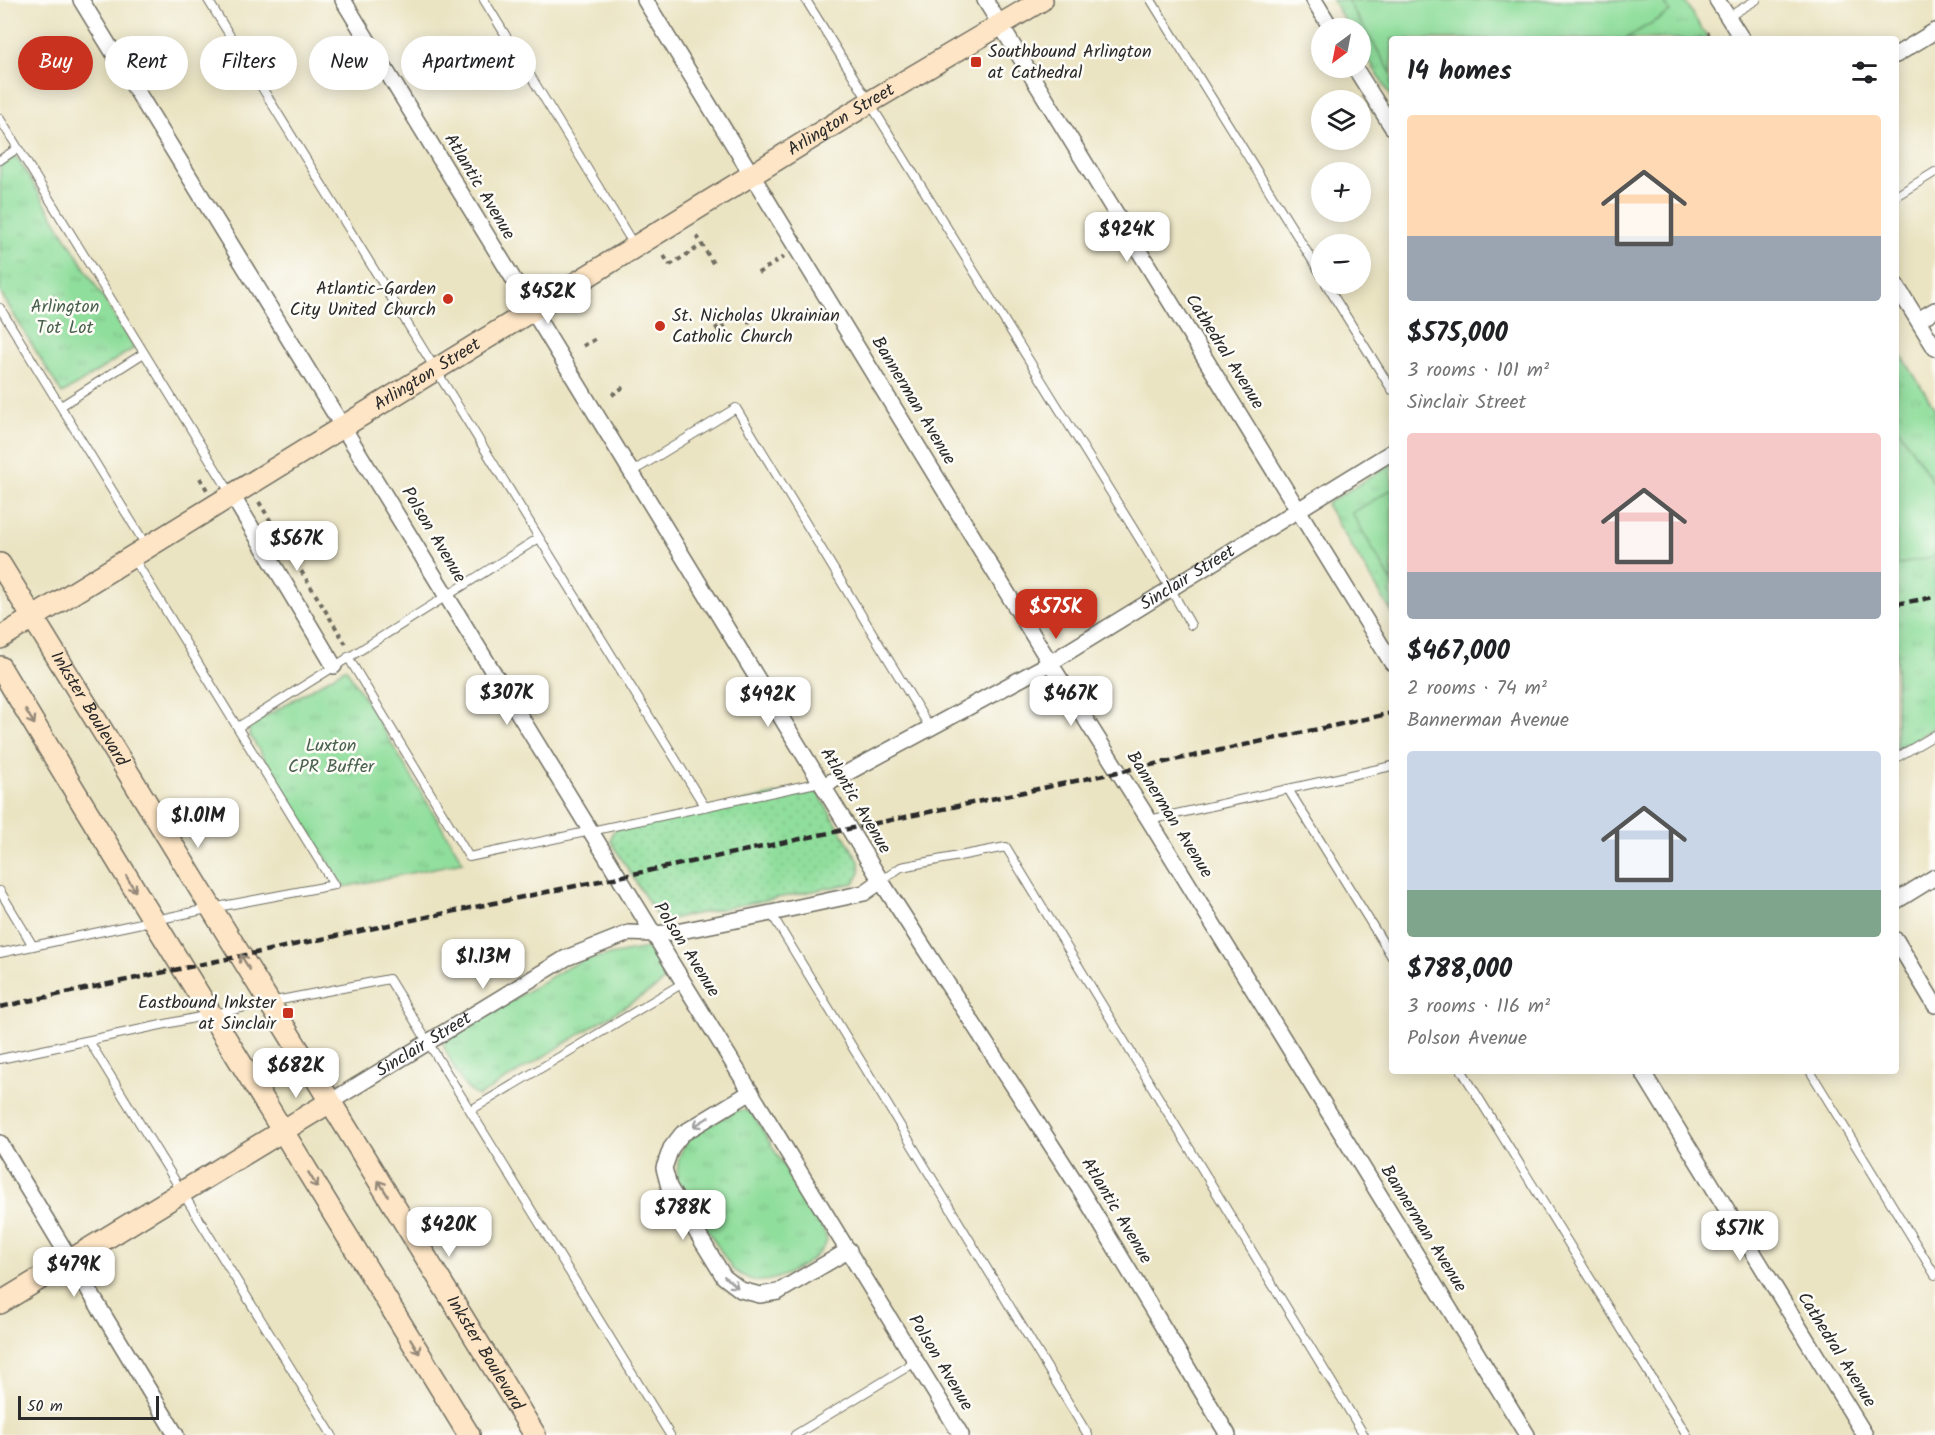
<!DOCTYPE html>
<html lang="en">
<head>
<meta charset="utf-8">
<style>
	body { margin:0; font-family:Kalam,sans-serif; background:#f2f2f2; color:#202124; height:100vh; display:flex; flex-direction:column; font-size:22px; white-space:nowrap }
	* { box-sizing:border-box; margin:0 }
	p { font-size:20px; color:#757577 }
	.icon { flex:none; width:33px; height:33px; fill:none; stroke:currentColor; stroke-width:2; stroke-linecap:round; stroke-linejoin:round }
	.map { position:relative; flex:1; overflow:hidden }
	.drawer { position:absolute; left:1389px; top:36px; width:510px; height:1038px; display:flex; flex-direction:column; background:#fff; border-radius:6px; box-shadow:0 3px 15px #0003 }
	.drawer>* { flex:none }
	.guide { position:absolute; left:18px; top:36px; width:570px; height:54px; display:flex; gap:12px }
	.needle { width:39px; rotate:212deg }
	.fabs { position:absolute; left:1311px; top:18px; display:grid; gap:12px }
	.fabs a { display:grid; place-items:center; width:60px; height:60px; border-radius:50%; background:#fff; box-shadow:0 3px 15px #0003; font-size:30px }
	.scale { position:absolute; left:18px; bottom:15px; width:141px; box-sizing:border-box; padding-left:6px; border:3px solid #2b2b2b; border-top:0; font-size:16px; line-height:21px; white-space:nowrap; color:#2b2b2b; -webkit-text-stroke:4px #fdfcf7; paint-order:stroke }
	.price { position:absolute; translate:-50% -51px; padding:0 14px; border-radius:12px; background:#fff; color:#222; font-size:20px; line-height:39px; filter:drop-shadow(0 2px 3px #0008) }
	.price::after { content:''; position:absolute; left:50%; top:36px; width:18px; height:14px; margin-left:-9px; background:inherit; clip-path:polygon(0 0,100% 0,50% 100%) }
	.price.current { background:#c8321e; color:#fff }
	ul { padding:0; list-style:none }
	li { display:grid; align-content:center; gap:12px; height:318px; padding:0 18px }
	li span { display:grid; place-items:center; height:186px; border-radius:6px; color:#555 }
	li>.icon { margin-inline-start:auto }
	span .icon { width:108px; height:108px; fill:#fffc; stroke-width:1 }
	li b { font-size:26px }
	h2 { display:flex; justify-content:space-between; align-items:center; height:72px; padding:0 18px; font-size:26px }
	.tag { padding:0 21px; border-radius:27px; background:#fff; box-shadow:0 3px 15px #0003; font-size:21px; line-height:54px }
	.tag.current { background:#c8321e; color:#fff }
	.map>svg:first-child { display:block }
	.grass { fill:url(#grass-dots); stroke:#5e8464; stroke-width:1.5 }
	.park { fill:url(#park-tufts); stroke:#5e8464; stroke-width:1.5 }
	.garden { fill:#90de9c; stroke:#5e8464; stroke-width:1.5 }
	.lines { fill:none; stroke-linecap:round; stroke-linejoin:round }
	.lane-casing { stroke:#6e6c60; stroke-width:10 }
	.street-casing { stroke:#6e6c60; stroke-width:18 }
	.secondary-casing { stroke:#6e6c60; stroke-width:24 }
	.path { stroke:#6e6c60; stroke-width:4; stroke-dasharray:4.5 4.5; stroke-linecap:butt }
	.lane { stroke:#fff; stroke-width:8 }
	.street { stroke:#fff; stroke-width:15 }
	.secondary { stroke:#fde5c5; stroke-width:21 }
	.rail { stroke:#2b2b2b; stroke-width:4.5; stroke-dasharray:9 4.5; stroke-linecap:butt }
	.oneway { stroke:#948878 }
	.oneway2 { stroke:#a0a0a0 }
	.poi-dot { fill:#c8321e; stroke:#fdfcf7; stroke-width:2 }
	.labels { text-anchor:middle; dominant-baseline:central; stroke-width:5; stroke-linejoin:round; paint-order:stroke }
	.poi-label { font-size:18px; fill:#2b2b2b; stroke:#fdfcf7; text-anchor:start }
	.street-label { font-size:18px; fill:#2b2b2b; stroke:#fdfcf7 }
	.park-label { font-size:18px; fill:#49614d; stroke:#fdfcf7 }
</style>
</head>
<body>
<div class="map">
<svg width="1935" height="1435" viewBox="0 0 1935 1435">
	<defs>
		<pattern id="grass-dots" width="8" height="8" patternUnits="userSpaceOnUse" patternTransform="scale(1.5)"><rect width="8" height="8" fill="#90de9c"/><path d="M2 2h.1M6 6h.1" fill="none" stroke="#7cbf87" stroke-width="1.8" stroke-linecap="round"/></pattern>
		<pattern id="park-tufts" width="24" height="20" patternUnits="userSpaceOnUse" patternTransform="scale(1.5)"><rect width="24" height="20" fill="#90de9c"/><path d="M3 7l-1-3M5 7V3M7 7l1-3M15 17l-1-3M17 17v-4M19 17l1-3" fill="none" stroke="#7cbf87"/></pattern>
	</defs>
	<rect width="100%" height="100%" fill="#fdfcf7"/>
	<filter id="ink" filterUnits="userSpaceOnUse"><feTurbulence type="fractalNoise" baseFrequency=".0167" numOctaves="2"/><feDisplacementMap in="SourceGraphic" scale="12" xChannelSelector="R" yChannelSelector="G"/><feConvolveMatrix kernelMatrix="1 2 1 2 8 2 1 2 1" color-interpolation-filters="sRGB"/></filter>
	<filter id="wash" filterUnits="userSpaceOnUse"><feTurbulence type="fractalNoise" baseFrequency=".008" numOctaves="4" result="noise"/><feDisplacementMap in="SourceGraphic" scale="24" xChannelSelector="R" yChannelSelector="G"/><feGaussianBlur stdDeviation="1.35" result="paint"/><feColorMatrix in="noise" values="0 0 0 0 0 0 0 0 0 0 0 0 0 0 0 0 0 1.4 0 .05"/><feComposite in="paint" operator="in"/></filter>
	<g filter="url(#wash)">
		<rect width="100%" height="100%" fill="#ebe4c3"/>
		<path class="grass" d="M805,788L818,793L859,861L860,873L854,883L665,920L657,916L611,842L612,833L617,829Z"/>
		<path class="park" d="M1332,0H1684L1708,39H1392V99L1361,47L1360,28H1349Z
			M16,156L134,348L62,394L0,292V166Z
			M1896,346L1935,409V727L1896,751Z
			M1392,464V613L1326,504Z
			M346,668L463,862L344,887L249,734L250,726Z
			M646,948C655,954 665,967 666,978L657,987L479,1096C462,1092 452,1062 444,1047L445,1040L568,967L584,960Z
			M737,1110L748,1111L753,1115L825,1233L827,1241C820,1260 778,1283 757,1281C748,1280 740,1274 732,1269L679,1184C669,1140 705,1128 737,1110Z"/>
		<path class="garden" d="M1347,0H1663L1670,12L1625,39H1392V74Z
			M1896,425L1935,485V556L1896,565Z
			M1392,489V582L1352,513Z"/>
	</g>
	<g filter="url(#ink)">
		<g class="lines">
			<g class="lane-casing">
				<path id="lane" d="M208,0L705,807
					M484,0L634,245
					M806,0L1170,588L1191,625
					M1151,0L1322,276
					M1728,17L1756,0
					M0,119L231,494
					M0,160L18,148
					M1896,196L1935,172
					M1326,284L1392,390
					M0,308L147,547
					M61,406L144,353
					M630,473L736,408L930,728
					M348,657L469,857L821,782
					M238,727L539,538
					M1896,758L1935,735
					M1288,789L1392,766
					M1149,820L1288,789L1392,957
					M881,881L901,867L1006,847L1364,1435
					M0,891L33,946
					M771,913L1088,1435
					M0,953L212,908L334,885L133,557
					M89,1041L332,1435
					M0,1059L270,1002L389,979L670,1435
					M1462,1071L1687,1435
					M1810,1071L1935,1275
					M471,1110L683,983
					M795,1435L917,1361"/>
			</g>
			<g class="street-casing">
				<g id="street">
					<path d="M81,0L961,1435"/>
					<path d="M343,0L881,881L1081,1191L1228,1435"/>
					<path d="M645,0L1050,663L1149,820L1527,1435"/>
					<path d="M985,0L1392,663"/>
					<path d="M1314,0L1331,28"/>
					<path d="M1717,0L1742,39"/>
					<path d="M1896,55L1935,31"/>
					<path d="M1355,68L1392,127"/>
					<path d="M1896,285L1935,348"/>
					<path d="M1918,320L1935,310"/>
					<path d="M232,495L334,666"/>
					<path id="s1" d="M823,786L1050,663L1392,452"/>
					<path d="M1896,901L1935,877"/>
					<path d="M1896,940L1935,1005"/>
					<path d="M1642,1071L1865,1435"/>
					<path d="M751,1092L682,1134L671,1148L664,1168L669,1187L724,1277L741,1290L760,1295L778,1292L849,1250"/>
					<path id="s2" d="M330,1102L566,958L629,933L653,934L676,932L771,913L864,893L881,881"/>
					<path d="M0,1143L176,1435"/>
				</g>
			</g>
			<g class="secondary-casing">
				<g id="secondary">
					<path id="s3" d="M0,564L535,1435"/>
					<path id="s4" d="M0,638L870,102L1042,0"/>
					<path d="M0,667C154,924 313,1179 469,1435"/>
					<path d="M0,1303L330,1102"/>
				</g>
			</g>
			<path class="path" d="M1700,39L1710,33
				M697,236L714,265
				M664,256L670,265
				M670,265L702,245
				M758,273L784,257
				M714,313L717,317L712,320L718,330L728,323L721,312
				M747,320L753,329
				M583,346L596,339
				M612,395L625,386
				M200,478L207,490
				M259,502L347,646"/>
			<use href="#lane" class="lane"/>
			<use href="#street" class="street"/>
			<use href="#secondary" class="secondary"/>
			<path class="rail" d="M1896,604L1935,597
				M0,1007C464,908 929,814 1392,713"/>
		</g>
		<defs><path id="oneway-shaft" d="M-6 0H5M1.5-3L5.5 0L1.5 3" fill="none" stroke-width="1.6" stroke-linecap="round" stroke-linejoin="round" transform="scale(1.5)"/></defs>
		<g class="oneway">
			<use href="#oneway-shaft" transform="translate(30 717) rotate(59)"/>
			<use href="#oneway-shaft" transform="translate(131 884) rotate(59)"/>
			<use href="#oneway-shaft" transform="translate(245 962) rotate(-122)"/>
			<use href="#oneway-shaft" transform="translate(313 1180) rotate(59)"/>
			<use href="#oneway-shaft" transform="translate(383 1188) rotate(-122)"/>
			<use href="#oneway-shaft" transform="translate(415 1346) rotate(59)"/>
		</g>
		<g class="oneway2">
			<use href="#oneway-shaft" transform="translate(701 1122) rotate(148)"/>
			<use href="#oneway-shaft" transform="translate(731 1282) rotate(40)"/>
		</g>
	</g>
	<g class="poi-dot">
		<rect x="970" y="56" width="12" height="12" rx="3"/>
		<circle cx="448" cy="299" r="6"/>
		<circle cx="660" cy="326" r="6"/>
		<rect x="282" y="1007" width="12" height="12" rx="3"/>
	</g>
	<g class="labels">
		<g class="poi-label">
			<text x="988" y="52">Southbound Arlington<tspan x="988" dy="21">at Cathedral</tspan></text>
			<text x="436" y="289" text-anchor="end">Atlantic-Garden<tspan x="436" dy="21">City United Church</tspan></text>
			<text x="672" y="316">St. Nicholas Ukrainian<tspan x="672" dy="21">Catholic Church</tspan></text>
			<text x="276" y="1003" text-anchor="end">Eastbound Inkster<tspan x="276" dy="21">at Sinclair</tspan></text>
		</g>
		<g class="street-label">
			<text stroke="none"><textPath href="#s4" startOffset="988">Arlington Street</textPath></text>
			<text transform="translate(479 187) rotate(59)">Atlantic Avenue</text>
			<text transform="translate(1224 352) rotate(58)">Cathedral Avenue</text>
			<text stroke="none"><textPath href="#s4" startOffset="502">Arlington Street</textPath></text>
			<text transform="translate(913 401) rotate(59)">Bannerman Avenue</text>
			<text transform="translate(433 535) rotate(59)">Polson Avenue</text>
			<text stroke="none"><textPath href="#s1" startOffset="420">Sinclair Street</textPath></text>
			<text stroke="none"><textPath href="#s3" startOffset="170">Inkster Boulevard</textPath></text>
			<text transform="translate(855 801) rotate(59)">Atlantic Avenue</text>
			<text transform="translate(1169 815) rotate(58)">Bannerman Avenue</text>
			<text transform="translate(686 950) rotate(58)">Polson Avenue</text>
			<text stroke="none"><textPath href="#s2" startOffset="110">Sinclair Street</textPath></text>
			<text transform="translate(1116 1211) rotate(59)">Atlantic Avenue</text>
			<text transform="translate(1423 1229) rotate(58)">Bannerman Avenue</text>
			<text transform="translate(1836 1350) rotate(58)">Cathedral Avenue</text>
			<text stroke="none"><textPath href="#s3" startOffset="926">Inkster Boulevard</textPath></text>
			<text transform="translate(940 1363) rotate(59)">Polson Avenue</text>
		</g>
		<g class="park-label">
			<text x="65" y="307">Arlington<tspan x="65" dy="21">Tot Lot</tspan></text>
			<text x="331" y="746">Luxton<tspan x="331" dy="21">CPR Buffer</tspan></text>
		</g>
	</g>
</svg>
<div class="fabs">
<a><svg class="needle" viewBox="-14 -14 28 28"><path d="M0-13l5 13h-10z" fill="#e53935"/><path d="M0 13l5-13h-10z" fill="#757577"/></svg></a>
<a><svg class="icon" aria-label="layers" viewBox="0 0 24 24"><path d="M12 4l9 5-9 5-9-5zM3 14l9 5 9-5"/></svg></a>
<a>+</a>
<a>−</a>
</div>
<div class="scale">50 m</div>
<b class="price" style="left:1127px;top:263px">$924K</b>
<b class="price" style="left:548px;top:325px">$452K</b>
<b class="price" style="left:297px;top:572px">$567K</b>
<b class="price current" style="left:1056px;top:640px">$575K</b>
<b class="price" style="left:507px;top:726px">$307K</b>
<b class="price" style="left:1071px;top:727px">$467K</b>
<b class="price" style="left:768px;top:728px">$492K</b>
<b class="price" style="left:198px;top:849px">$1.01M</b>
<b class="price" style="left:483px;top:990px">$1.13M</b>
<b class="price" style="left:296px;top:1099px">$682K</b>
<b class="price" style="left:683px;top:1241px">$788K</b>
<b class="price" style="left:449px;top:1258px">$420K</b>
<b class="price" style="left:1740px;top:1262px">$571K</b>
<b class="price" style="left:74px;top:1298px">$479K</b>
<div class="guide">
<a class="tag current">Buy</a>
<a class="tag">Rent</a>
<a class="tag">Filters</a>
<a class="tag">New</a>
<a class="tag">Apartment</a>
</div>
<section class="drawer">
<h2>14 homes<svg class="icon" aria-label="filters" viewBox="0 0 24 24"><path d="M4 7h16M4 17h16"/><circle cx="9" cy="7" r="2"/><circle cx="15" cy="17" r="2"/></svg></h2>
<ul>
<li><span style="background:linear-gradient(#ffd9b3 65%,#9aa5b1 0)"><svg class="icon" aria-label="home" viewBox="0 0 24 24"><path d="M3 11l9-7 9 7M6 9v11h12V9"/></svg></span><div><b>$575,000</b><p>3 rooms · 101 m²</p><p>Sinclair Street</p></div></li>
<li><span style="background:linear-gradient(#f6c9c9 75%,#9aa5b1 0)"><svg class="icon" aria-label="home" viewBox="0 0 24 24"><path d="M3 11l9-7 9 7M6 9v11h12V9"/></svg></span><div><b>$467,000</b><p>2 rooms · 74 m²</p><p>Bannerman Avenue</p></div></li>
<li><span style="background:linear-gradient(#c9d6e8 75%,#7fa58c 0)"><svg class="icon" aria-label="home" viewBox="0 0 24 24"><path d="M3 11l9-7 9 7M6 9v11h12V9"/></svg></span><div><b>$788,000</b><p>3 rooms · 116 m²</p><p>Polson Avenue</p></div></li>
</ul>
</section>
</div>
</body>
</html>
